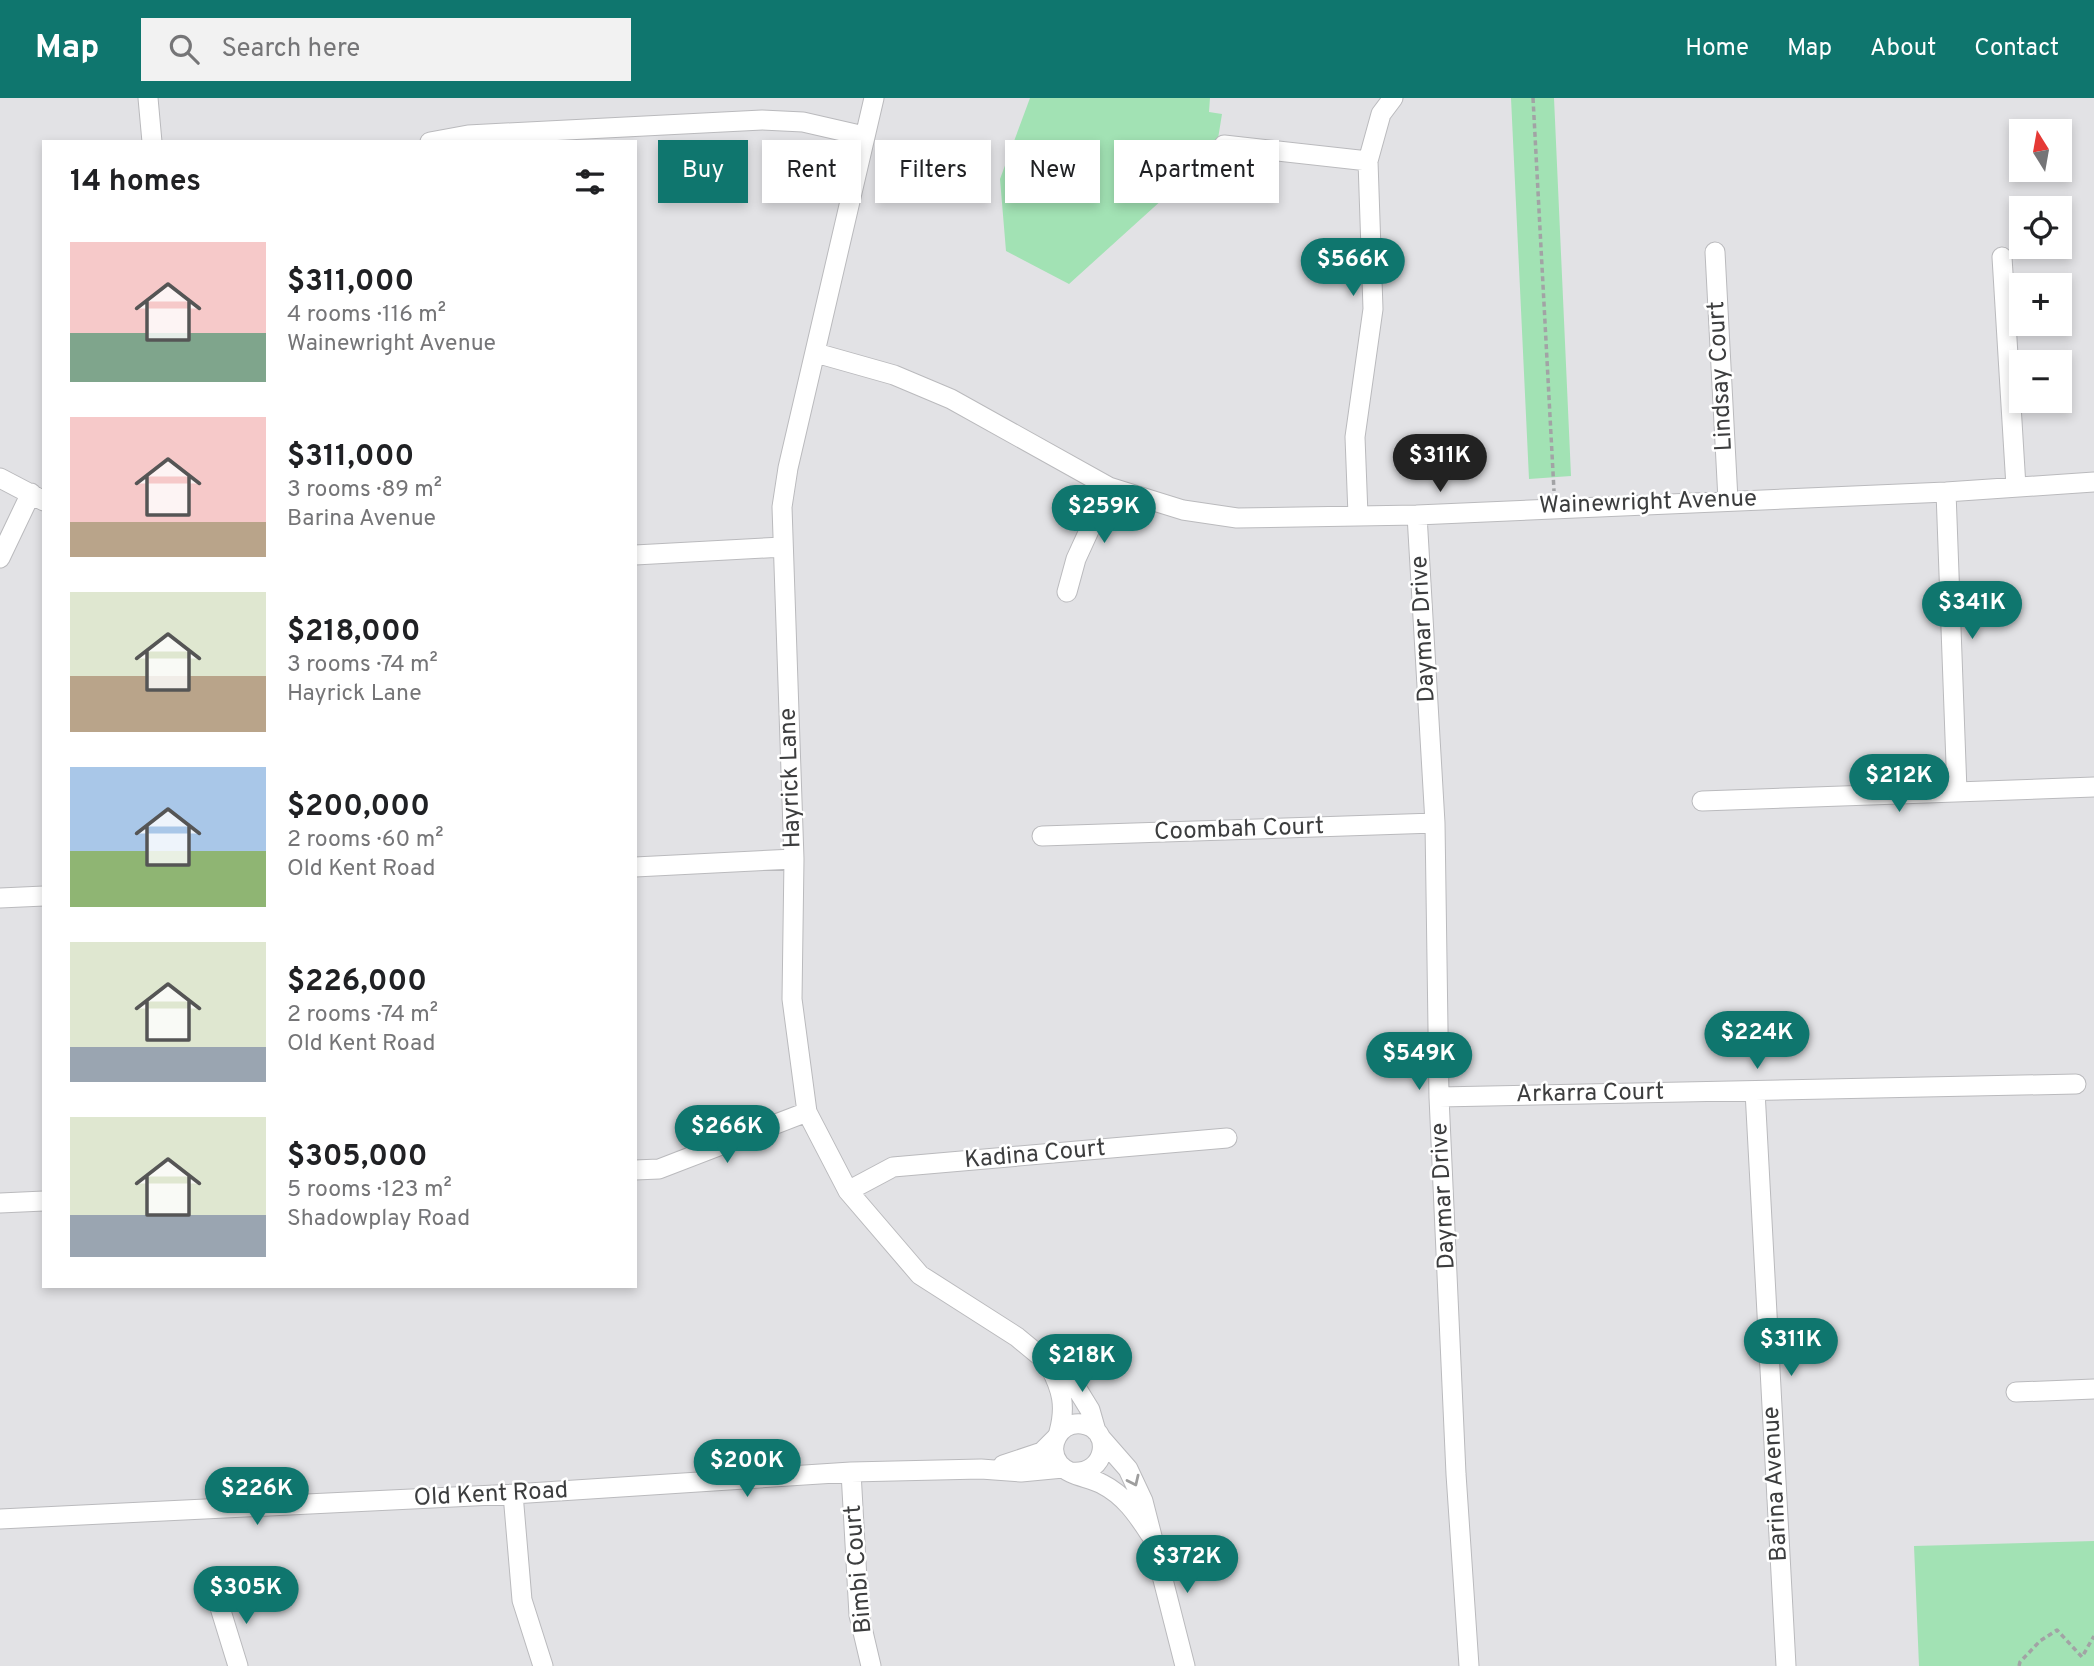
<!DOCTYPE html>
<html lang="en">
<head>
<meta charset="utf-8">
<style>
	body { margin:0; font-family:Overpass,sans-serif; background:#f2f2f2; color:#202124; height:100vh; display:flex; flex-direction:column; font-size:26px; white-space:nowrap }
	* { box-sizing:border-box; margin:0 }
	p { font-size:23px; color:#757577 }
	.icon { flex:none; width:38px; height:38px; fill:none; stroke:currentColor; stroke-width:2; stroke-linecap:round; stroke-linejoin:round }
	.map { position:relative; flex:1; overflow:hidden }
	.drawer { position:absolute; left:42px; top:42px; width:595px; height:1148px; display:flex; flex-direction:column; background:#fff; border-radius:0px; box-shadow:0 4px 10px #0003 }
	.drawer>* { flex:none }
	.guide { position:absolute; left:658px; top:42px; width:665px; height:63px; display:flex; gap:14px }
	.needle { width:46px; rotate:349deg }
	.fabs { position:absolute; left:2009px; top:21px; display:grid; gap:14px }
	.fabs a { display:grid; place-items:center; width:63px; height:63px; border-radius:0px; background:#fff; box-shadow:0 4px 10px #0003; font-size:35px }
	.price { position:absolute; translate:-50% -60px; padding:0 16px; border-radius:24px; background:#0f766e; color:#fff; font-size:23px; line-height:46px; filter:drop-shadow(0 2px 4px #0008) }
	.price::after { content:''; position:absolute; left:50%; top:42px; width:21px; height:16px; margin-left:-10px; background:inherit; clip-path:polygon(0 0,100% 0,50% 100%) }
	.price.selected { background:#222; color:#fff }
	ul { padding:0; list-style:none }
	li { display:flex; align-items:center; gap:21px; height:175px; padding:0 28px }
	li span { display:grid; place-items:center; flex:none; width:196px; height:140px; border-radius:0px; color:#555 }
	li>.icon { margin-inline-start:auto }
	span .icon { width:84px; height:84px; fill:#fffc; stroke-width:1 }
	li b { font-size:30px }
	h2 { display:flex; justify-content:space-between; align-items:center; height:84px; padding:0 28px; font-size:30px }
	.chip { padding:0 24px; border-radius:0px; background:#fff; box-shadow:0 4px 10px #0003; font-size:24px; line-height:63px }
	.chip.selected { background:#0f766e; color:#fff }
	header { display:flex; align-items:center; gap:42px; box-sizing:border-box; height:98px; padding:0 35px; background:#0f766e; color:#fff }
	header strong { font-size:33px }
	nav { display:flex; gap:38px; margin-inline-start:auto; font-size:24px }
	.search { width:490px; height:63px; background:#f2f2f2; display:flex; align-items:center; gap:18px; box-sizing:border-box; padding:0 24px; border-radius:0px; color:#757577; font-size:26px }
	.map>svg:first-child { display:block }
	.green { fill:#a2e2b4 }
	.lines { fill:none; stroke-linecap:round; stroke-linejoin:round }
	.street-casing { stroke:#bababd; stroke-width:21 }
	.path { stroke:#a2a3a5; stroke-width:3.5; stroke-dasharray:5 3.5; stroke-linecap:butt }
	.street { stroke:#fff; stroke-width:19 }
	.oneway { stroke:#9e9e9e }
	.labels { text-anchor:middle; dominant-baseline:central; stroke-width:5; stroke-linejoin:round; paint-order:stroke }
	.street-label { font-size:24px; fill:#3c3d3e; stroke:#fff }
</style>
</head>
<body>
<header>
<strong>Map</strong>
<div class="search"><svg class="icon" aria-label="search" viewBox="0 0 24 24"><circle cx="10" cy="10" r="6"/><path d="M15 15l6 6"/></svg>Search here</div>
<nav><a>Home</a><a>Map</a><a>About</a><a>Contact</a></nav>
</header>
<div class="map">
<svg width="2094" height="1568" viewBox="0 0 2094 1568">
	<rect width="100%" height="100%" fill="#e2e2e5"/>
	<path class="green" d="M1030,0H1210L1209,14L1222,16L1216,53L1069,186L1006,153L1000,81Z
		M1511,0H1554L1571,378L1529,381Z
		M2094,1443V1568H1919L1914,1448Z"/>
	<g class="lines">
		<g class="street-casing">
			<path id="street" d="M148,0L152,44
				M874,0L788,370L782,409L794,761L792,901L807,1014L848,1093L920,1177L1017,1239L1074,1286L1090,1312L1096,1333
				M430,44L468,37L762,22L803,24L864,38
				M1224,47L1368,63
				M1715,154L1728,402
				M2002,159L2016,389
				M816,255L894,277L951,301L1109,389L1183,412L1237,420L1417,417L1946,394L2094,384
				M0,380L44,403
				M1946,394L1957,693
				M1358,417L1355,339L1373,211L1368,63L1381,16L1393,0
				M1417,417L1435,725L1439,999L1456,1376L1469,1568
				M635,457L783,449
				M0,460L31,395
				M1067,494L1076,461L1109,389
				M1702,703L2094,689
				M1042,738L1435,725
				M635,769L794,761
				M0,800L44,798
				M1755,993L1786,1568
				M1439,999L2076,986
				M635,1072L659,1071L807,1014
				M848,1093L893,1069L1227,1040
				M0,1105L44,1103
				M1050,1269C1062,1292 1066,1308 1059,1334
				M2016,1294L2094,1291
				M1100,1339L1128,1371L1143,1403L1185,1568
				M1003,1367L1042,1354L1056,1340
				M851,1374L859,1517L871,1568
				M1071,1374C1108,1378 1113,1330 1082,1326C1059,1323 1046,1349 1059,1366C1069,1378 1089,1379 1102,1386C1124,1397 1137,1416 1150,1436
				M513,1396L522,1502L543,1568
				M0,1421L513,1396L851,1374L981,1371L1021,1374L1063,1370
				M217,1500L238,1568"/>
		</g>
		<path class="path" d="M1533,0L1554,393
			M2019,1568L2020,1564L2040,1543L2057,1532L2082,1559L2094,1538"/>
		<use href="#street" class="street"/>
	</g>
	<defs><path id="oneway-chevron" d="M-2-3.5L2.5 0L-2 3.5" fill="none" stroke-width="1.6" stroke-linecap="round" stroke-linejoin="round" transform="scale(1.75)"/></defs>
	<use class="oneway" href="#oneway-chevron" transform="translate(1134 1383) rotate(65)"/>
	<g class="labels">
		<g class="street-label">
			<text transform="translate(1721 278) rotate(-93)">Lindsay Court</text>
			<text transform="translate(1648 405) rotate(-2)">Wainewright Avenue</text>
			<text transform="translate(1424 531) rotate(-93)">Daymar Drive</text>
			<text transform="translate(791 680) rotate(-92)">Hayrick Lane</text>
			<text transform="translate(1239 732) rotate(-2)">Coombah Court</text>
			<text transform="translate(1590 996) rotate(-1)">Arkarra Court</text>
			<text transform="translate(1035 1057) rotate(-5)">Kadina Court</text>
			<text transform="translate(1444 1098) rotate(-93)">Daymar Drive</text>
			<text transform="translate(1776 1386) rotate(-93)">Barina Avenue</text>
			<text transform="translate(491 1397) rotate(-3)">Old Kent Road</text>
			<text transform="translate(859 1471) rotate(-95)">Bimbi Court</text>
		</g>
	</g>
</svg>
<div class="fabs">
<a><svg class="needle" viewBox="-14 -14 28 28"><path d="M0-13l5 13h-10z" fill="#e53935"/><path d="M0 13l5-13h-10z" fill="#757577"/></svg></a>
<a><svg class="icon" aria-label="locate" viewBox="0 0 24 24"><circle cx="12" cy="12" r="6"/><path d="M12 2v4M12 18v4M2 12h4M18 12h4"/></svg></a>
<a>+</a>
<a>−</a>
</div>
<b class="price" style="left:1353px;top:200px">$566K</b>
<b class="price selected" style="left:1440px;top:396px">$311K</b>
<b class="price" style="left:1104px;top:447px">$259K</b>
<b class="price" style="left:1972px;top:543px">$341K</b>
<b class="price" style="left:1899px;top:716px">$212K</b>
<b class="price" style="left:1757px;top:973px">$224K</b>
<b class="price" style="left:1419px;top:994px">$549K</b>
<b class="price" style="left:727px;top:1067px">$266K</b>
<b class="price" style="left:1791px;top:1280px">$311K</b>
<b class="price" style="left:1082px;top:1296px">$218K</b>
<b class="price" style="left:747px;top:1401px">$200K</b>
<b class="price" style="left:257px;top:1429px">$226K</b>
<b class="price" style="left:1187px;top:1497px">$372K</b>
<b class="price" style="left:246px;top:1528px">$305K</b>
<div class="guide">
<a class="chip selected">Buy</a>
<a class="chip">Rent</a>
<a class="chip">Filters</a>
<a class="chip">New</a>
<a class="chip">Apartment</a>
</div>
<section class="drawer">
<h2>14 homes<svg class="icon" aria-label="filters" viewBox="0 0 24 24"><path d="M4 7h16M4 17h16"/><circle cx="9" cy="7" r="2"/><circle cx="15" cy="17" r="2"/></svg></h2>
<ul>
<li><span style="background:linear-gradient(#f6c9c9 65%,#7fa58c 0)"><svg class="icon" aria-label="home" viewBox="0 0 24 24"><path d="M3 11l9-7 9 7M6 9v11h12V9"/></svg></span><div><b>$311,000</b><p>4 rooms · 116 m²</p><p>Wainewright Avenue</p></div></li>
<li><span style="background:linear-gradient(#f6c9c9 75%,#b9a48a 0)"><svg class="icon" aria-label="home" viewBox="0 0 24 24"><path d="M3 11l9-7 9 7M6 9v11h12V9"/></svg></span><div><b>$311,000</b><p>3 rooms · 89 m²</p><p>Barina Avenue</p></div></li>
<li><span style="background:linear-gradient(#dfe7d0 60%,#b9a48a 0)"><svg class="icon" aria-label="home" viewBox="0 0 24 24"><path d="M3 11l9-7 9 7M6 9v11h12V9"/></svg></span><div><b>$218,000</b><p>3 rooms · 74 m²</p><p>Hayrick Lane</p></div></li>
<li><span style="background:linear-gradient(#a9c7e8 60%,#8fb573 0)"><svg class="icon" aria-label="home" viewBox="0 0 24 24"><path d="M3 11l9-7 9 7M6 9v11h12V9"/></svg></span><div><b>$200,000</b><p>2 rooms · 60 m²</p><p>Old Kent Road</p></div></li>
<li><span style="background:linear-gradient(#dfe7d0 75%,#9aa5b1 0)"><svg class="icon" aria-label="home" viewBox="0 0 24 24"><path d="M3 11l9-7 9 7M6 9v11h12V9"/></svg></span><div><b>$226,000</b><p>2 rooms · 74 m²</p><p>Old Kent Road</p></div></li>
<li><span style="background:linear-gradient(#dfe7d0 70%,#9aa5b1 0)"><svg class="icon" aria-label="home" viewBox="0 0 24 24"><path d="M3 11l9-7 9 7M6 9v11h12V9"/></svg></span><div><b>$305,000</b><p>5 rooms · 123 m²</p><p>Shadowplay Road</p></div></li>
</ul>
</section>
</div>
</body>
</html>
